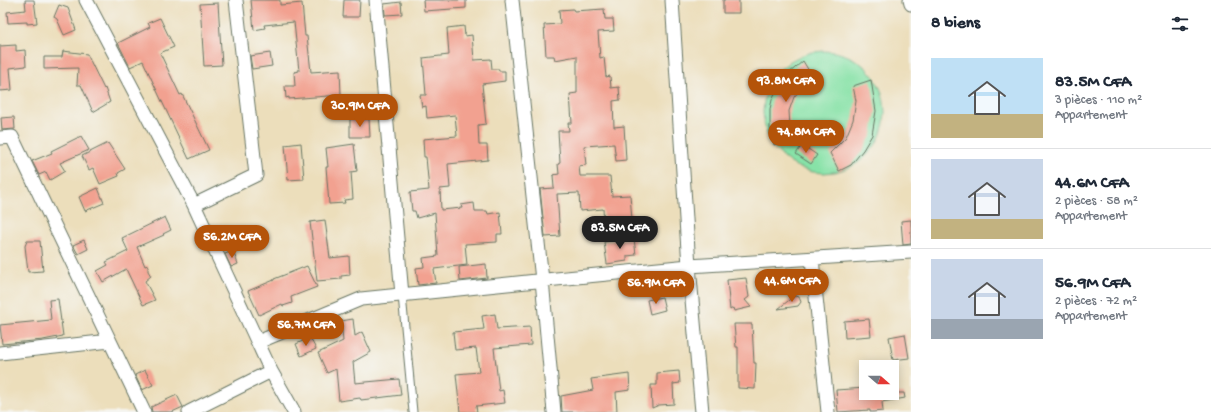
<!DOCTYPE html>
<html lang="fr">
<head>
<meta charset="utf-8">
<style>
	body { margin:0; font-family:"Gochi Hand",sans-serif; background:#f6f6f7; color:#1f2937; height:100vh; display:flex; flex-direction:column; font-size:15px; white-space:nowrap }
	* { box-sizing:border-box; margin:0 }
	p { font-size:13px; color:#747a83 }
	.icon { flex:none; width:22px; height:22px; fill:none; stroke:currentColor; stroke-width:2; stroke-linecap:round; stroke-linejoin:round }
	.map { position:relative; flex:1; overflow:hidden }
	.panel { display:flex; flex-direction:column; background:#fff; width:300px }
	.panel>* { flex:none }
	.needle { width:26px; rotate:110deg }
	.buttons { position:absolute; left:859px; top:360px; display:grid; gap:8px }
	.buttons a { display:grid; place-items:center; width:40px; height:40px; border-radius:0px; background:#fff; box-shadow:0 2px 10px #0003; font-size:20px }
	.price { position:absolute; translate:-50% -34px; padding:0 9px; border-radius:14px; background:#b45309; color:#fff; font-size:13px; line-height:26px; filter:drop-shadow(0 1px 2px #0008) }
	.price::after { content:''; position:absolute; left:50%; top:24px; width:12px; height:9px; margin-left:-6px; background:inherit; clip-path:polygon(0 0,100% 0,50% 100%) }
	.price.current { background:#222; color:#fff }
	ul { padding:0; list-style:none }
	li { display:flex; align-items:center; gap:12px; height:100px; padding:0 20px }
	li+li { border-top:1px solid #e0e1e3 }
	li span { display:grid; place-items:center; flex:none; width:112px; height:80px; border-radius:0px; color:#555 }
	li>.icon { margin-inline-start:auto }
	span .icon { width:48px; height:48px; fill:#fffc; stroke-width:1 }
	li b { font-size:17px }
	h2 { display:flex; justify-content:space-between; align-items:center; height:48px; padding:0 20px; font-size:17px }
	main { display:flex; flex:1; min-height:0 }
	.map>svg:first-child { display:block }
	.green { fill:#87e2a7; stroke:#53906e }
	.building { fill:#f2a190 }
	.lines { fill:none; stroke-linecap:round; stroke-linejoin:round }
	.service-casing { stroke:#677563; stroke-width:9 }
	.minor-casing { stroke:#677563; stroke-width:15 }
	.service { stroke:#fff; stroke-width:7 }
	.minor { stroke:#fff; stroke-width:13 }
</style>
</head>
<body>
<main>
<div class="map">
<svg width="911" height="412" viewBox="0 0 911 412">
	<rect width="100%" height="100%" fill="#f6f6f2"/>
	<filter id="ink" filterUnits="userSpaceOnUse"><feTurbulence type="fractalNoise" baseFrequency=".025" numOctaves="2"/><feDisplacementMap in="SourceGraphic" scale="8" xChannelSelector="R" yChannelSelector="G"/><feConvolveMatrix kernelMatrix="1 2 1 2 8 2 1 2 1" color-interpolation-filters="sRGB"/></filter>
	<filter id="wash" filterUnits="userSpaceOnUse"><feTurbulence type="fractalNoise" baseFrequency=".012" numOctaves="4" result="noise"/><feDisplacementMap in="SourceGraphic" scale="16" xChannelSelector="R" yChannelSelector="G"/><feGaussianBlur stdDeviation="0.9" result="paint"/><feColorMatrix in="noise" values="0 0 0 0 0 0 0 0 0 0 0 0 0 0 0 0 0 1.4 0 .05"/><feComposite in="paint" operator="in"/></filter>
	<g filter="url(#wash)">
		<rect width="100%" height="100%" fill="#ecdebb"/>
		<path class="green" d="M763 112a61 61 0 1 1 122 0a61 61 0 1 1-122 0Z"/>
		<g id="blocks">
			<path class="building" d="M25,0H34L37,23L27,24V22L8,23L7,12L26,10Z
				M251,0H280V5L302,3L305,36H307L311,72L340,70L341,95L289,99V97L286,98L285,86H295L294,72L299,71L294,22L264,25L265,28L254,30Z
				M344,0H360L359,17H343Z
				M423,0H466V8L424,11Z
				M723,0H739V13H723Z
				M401,2L402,14L385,15L384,4Z
				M218,3L222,65L204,66L200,4Z
				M59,5L68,8L76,30L64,35L57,19L54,17Z
				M573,9L574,11L604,9L605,19H613L614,31L598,32L600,58L604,57L606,77L610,76L611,88L619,87L620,100L613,101L614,127L624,126L626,160L616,161L614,144L584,146L586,165L579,166L580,176H610L612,196L630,195L632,220L604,223L603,209L580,211L579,193L557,194L560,236L545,237L540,189L554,188L553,175L559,174L558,164L560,163L558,131H569L568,123H572L570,94L577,93V56L555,60L554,56H546L544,25L560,24L559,10Z
				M160,18L174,47L160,53L180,95L182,94L209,150L189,159L143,61L130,67L118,43L150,27L148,23Z
				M464,26L465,36L472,35L474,60L491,59L492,69H499V71H505V81L482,84L486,124L478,125L479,145H487L488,160L448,164L450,188L440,189L441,210L462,208L461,205L474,203L475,211H487L488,214L500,212L502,234H497V242L465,244L467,265L434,269L436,283L418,285L416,268L424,267L423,258L438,256L435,213L417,218L415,211H412L410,192L429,190L426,157H424L423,139L457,136L455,115L427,118L426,106L422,107L420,95H426L423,58L449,55L447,28Z
				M16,45V51L25,50L26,66L10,68L12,90L0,91V46Z
				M63,51L87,54L104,89L105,88L110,102L93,112L81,85H77L78,68L44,69V57H62Z
				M270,53L272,66L252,69L250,56Z
				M803,61L812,76L794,97L789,111L790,127L793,137L774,145L770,128V109L772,100L775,93L788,74Z
				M871,80L876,111L872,135L863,150L851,165L839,171L830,153L846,137L853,120L856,101L853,86Z
				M14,117L15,129L2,130L1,118Z
				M350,119H369L370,137H350Z
				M81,136L89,150L60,163L65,171L50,180L46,172L39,175L32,161L52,153L51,151Z
				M108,143L125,169L118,173L119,176L100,184L93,168L89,170L82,156Z
				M301,143L304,179L288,180L285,145Z
				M354,144L357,171L351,172L353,199L344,200L345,203L329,204L326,167H328L326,148Z
				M802,145L817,155L811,164L796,154Z
				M98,188L104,203L85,211L79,197Z
				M165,217L171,230L163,234L164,235L137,247L145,266L148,265V271L151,276L145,281L155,300L143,305L126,269L103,282L97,271L108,265L106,262L128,251L122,238Z
				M325,220L330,258L349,256L350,275L341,276V279L317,281L310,222Z
				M911,220V244L903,245L901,221Z
				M634,238L636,255L627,256V261L607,264L604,242Z
				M84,240L88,249L78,254L73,245Z
				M27,241H40L43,271L28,272L25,246Z
				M233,251L238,264L231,267L225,254Z
				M486,264L487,278L460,281L459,267Z
				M307,266L317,287L291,297L292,303L283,306L282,304L259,315L248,291L274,280V279Z
				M746,278L749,297L745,300L751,307L734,311L733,308L730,310L727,280Z
				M796,296L799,297L801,302L798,306L778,309L793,297Z
				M662,297L665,310L650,314L647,300Z
				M58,299L63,336L43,340L2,344L0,325L51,320L49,300Z
				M495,314L497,329L530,327L531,345L494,348L499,391L503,390L505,403L476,406L477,412H460L456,374L479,372L476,348L455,350L453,332L484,329L482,316Z
				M353,319L355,336L362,332L371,352L353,362L355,383L399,379L401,395L361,400L360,398L339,401L336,369L327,373L318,353L343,341L341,321Z
				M869,319L871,336L845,338L844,321Z
				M734,324H752L754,363H756L755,389L738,388V347H736Z
				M905,334L909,358L893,360L889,337Z
				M310,338L316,349L301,356L296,344Z
				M145,370L153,385L142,390L135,375Z
				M679,371L680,383L673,384L674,404L659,405L652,408L651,385H657V373Z
				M629,374L630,390L616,392L617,412H562L561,396L593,390L591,379Z
				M866,388V393H904L905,398L882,402L883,411L873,412H870V410L838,412L836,390Z
				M177,395L183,407L172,412H152L151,407Z"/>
		</g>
	</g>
	<g filter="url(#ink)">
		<use href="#blocks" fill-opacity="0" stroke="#677563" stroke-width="1"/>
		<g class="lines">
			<g class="service-casing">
				<path id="service" d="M402,295L413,412"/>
			</g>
			<g class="minor-casing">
				<path id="minor" d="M86,0L194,205L271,371L294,412
					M376,0L402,295
					M512,0L542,280L554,412
					M672,0L689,266L702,412
					M910,0L911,4
					M0,138L12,137L144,412
					M194,205L256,175L236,0
					M812,259L828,412
					M258,342L361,299L546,280L689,266L911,252
					M0,353L110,341
					M189,412L271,371"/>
			</g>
			<use href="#service" class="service"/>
			<use href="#minor" class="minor"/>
		</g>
	</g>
</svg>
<div class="buttons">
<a><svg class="needle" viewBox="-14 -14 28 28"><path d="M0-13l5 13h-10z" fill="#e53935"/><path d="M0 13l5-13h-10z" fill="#747a83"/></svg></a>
</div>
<b class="price" style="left:786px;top:103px">93.8M CFA</b>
<b class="price" style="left:360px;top:128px">30.9M CFA</b>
<b class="price" style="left:806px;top:154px">74.8M CFA</b>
<b class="price current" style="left:620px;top:250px">83.5M CFA</b>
<b class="price" style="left:232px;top:259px">56.2M CFA</b>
<b class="price" style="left:792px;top:303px">44.6M CFA</b>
<b class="price" style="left:656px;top:305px">56.9M CFA</b>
<b class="price" style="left:306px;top:347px">56.7M CFA</b>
</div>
<section class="panel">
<h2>8 biens<svg class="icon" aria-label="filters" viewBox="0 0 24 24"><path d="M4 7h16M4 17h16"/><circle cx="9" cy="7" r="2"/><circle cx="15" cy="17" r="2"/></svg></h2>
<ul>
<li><span style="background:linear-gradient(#bfe0f5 70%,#c2b280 0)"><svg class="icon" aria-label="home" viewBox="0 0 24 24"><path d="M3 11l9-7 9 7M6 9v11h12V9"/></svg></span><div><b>83.5M CFA</b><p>3 pièces · 110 m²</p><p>Appartement</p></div></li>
<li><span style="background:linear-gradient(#c9d6e8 75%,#c2b280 0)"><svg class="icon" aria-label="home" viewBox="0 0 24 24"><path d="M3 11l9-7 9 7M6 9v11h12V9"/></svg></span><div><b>44.6M CFA</b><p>2 pièces · 58 m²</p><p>Appartement</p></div></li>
<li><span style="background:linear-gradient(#c9d6e8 75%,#9aa5b1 0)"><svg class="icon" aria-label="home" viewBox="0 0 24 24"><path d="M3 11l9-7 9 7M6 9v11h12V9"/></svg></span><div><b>56.9M CFA</b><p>2 pièces · 72 m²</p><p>Appartement</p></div></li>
</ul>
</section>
</main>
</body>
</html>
